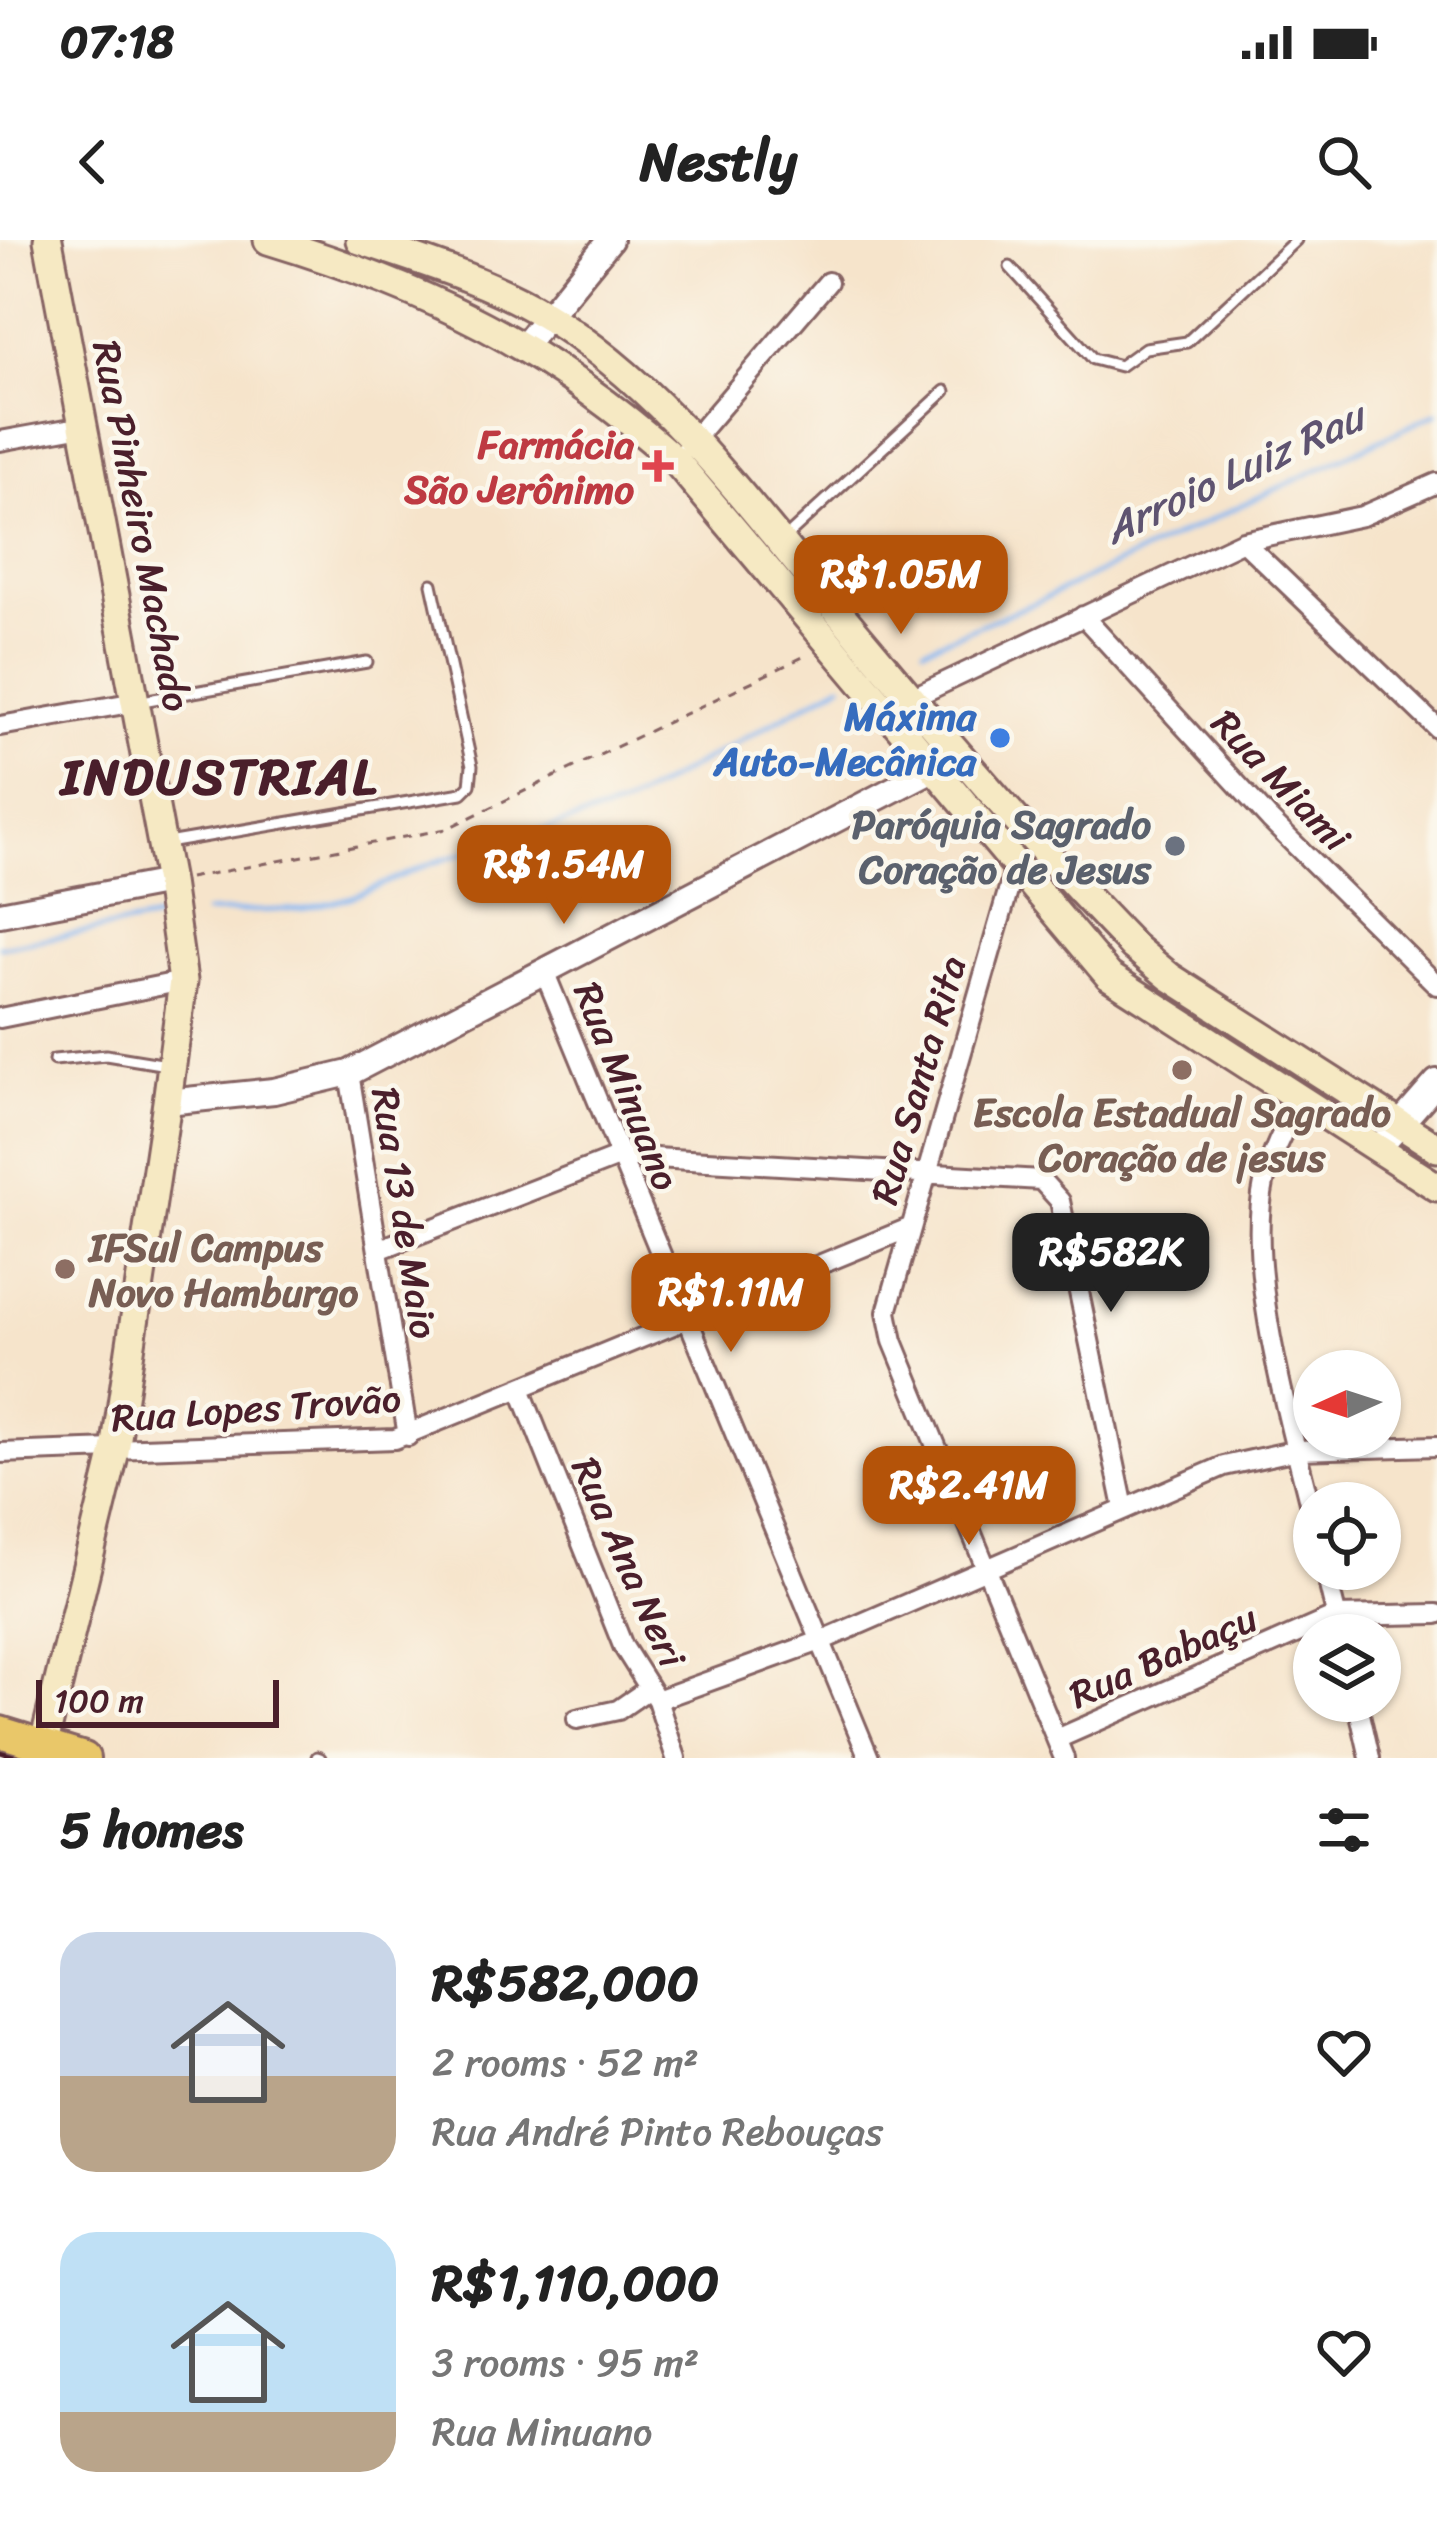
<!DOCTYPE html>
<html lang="en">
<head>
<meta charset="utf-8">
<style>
	body { margin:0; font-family:Sriracha,sans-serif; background:#f6f6f6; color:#222; height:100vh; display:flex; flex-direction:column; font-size:45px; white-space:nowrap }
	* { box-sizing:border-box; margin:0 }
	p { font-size:39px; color:#767676 }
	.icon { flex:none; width:66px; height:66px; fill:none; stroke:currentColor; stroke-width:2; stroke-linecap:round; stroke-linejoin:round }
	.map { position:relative; height:1518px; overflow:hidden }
	.drawer { display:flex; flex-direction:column; background:#fff; flex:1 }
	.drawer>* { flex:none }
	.needle { width:78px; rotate:267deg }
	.controls { position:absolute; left:1293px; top:1110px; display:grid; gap:24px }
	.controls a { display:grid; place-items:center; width:108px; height:108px; border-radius:50%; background:#fff; box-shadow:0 3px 9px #0004; font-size:60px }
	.scale { position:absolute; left:36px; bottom:30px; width:243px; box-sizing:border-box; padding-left:12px; border:6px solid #4a1f2b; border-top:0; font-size:33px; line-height:42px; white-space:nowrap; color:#4a1f2b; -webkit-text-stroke:9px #fbf7ec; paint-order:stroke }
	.price { position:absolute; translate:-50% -102px; padding:0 27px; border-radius:24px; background:#b45309; color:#fff; font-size:39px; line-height:78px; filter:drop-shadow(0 3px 6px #0008) }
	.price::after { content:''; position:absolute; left:50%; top:72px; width:36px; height:27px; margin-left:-18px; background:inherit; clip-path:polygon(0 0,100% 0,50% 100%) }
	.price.current { background:#222; color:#fff }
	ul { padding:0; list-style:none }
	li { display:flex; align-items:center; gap:36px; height:300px; padding:0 60px }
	li span { display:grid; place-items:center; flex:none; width:336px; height:240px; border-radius:36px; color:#555 }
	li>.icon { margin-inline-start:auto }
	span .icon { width:144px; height:144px; fill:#fffc; stroke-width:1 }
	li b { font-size:51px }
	h2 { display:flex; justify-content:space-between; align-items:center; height:144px; padding:0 60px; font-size:51px }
	.status { display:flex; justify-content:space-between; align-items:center; height:84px; padding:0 60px; background:#fff; direction:ltr }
	.status svg { height:33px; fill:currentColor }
	header { display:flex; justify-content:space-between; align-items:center; height:156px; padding:0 60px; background:#fff; font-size:54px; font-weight:700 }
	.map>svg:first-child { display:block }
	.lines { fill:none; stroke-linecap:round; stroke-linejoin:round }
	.stream { stroke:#85b7f2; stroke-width:4.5 }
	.service-casing { stroke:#866463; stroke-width:15 }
	.minor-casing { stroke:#866463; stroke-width:24 }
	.tertiary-casing { stroke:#866463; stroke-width:30 }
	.secondary-casing { stroke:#866463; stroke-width:33 }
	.primary-casing { stroke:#866463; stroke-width:36 }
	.path { stroke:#866463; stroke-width:3; stroke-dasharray:9 9; stroke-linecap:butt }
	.service { stroke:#fff; stroke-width:9 }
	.minor { stroke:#fff; stroke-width:18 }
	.tertiary { stroke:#fff; stroke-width:24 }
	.secondary { stroke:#f6e9c3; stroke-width:27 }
	.primary { stroke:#e9c769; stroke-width:30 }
	.rail { stroke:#4a1f2b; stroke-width:4.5 }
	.health-dot { fill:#e0444e; stroke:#fbf7ec; stroke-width:4.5 }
	.shop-dot { fill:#3f7fe0; stroke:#fbf7ec; stroke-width:4.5 }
	.worship-dot { fill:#6b7280; stroke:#fbf7ec; stroke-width:4.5 }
	.education-dot { fill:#8d6e63; stroke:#fbf7ec; stroke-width:4.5 }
	.labels { text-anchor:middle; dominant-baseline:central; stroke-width:9; stroke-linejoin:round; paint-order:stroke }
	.health-label { font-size:39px; font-weight:bold; fill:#be3a42; stroke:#fbf7ec; text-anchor:end }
	.street-label { font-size:39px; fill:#4a1f2b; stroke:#fbf7ec }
	.shop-label { font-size:39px; font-weight:bold; fill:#366cbe; stroke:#fbf7ec; text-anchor:end }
	.worship-label { font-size:39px; font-weight:bold; fill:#5b616d; stroke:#fbf7ec; text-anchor:end }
	.education-label { font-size:39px; font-weight:bold; fill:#785e54; stroke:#fbf7ec }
	.water-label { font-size:42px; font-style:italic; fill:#5f5471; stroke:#fbf7ec }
	.district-label { font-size:51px; font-weight:bold; letter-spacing:3px; fill:#4a1f2b; stroke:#fbf7ec }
</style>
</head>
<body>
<div class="status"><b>07:18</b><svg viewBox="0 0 49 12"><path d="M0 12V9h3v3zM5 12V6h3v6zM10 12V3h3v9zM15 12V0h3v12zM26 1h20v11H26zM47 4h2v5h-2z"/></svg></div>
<header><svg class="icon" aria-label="back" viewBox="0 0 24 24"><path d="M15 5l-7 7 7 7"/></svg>Nestly<svg class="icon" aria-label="search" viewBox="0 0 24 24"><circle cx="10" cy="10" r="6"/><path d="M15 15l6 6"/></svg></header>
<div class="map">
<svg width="1437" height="1518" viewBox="0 0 1437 1518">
	<rect width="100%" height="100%" fill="#fbf7ec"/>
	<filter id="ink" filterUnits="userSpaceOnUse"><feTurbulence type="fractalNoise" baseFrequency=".00833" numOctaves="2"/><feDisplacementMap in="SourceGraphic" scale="24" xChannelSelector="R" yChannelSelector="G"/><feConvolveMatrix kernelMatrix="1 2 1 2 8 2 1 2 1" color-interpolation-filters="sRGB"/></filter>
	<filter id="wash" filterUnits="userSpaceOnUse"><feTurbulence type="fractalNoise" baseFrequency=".004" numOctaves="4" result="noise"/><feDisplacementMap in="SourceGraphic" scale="48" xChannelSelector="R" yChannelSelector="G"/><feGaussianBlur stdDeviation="2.7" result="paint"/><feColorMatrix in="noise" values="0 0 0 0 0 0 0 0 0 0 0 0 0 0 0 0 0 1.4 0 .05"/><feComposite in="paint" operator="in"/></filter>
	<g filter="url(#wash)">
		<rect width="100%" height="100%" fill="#f6e4cb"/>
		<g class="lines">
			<path class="stream" d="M924,408L1039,361L1437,173
				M205,673L303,669L352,657L432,623L623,566L842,444
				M0,707L163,678"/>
		</g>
	</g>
	<g filter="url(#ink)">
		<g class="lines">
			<g class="service-casing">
				<path id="service" d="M1010,27L1093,119L1120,126L1145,108L1187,102L1296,0
					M785,298L945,151
					M142,461L367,422
					M167,603L462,553L470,545L472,526L432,344
					M54,820L106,815L167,825
					M317,1517L320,1518"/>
			</g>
			<g class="minor-casing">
				<path id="minor" d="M0,201L83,186
					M687,207L828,42
					M1243,301L1437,488
					M1083,376L1270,580L1437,745
					M901,463L1243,301L1362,276L1437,243
					M0,486L136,462
					M1015,627L887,1072L893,1101L1064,1518
					M544,731L869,1518
					M0,778L183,741
					M349,833L408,1196
					M1302,857C1287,882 1270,914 1264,943C1245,1034 1292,1190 1314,1282
					M378,1010L620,916L1041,940L1060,961L1124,1268
					M521,1151L623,1406L657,1460L676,1518
					M0,1213L395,1199L909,988
					M1325,1329L1341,1395
					M657,1460L823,1400L1224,1226L1297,1210L1437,1206
					M1357,1461L1370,1518
					M577,1479L618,1470L647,1450
					M1057,1499L1336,1376L1437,1374"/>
			</g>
			<g class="tertiary-casing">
				<path id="tertiary" d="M525,104L610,0
					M0,674L169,642
					M167,862L274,851L349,833L948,521
					M1379,908L1437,842"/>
			</g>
			<g class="secondary-casing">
				<path id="secondary" d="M268,0C429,49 548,107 675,220L1109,736L1437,947
					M360,0C422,21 489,41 545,75C657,142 739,253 821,351C922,472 1024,594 1134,707L1170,737L1437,908
					M43,1507L115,1211L167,862L183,741L169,642L48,0"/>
			</g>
			<g class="primary-casing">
				<path id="primary" d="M0,1492L84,1518"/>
			</g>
			<path class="path" d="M189,638L446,589L807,415"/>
			<use href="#service" class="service"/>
			<use href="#minor" class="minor"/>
			<use href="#tertiary" class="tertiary"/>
			<use href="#secondary" class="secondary"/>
			<use href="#primary" class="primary"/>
			<path class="rail" d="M0,1512L21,1518"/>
		</g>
	</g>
	<path class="health-dot" d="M652 208h12v12h12v12h-12v12h-12v-12h-12v-12h12z"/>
	<circle class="shop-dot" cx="1000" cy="498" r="12"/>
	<circle class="worship-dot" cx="1175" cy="606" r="12"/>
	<g class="education-dot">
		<circle cx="1182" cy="830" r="12"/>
		<circle cx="65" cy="1029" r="12"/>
	</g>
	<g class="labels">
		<g class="health-label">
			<text x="634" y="204">Farmácia<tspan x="634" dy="45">São Jerônimo</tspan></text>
		</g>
		<g class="street-label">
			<text transform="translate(142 286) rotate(79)">Rua Pinheiro Machado</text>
			<text transform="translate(1281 540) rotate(46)">Rua Miami</text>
			<text transform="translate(918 840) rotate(-74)">Rua Santa Rita</text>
			<text transform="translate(627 846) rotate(68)">Rua Minuano</text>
			<text transform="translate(405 973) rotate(81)">Rua 13 de Maio</text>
			<text transform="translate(256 1168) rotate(-4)">Rua Lopes Trovão</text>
			<text transform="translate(629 1322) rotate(66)">Rua Ana Neri</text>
			<text transform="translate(1163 1416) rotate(-24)">Rua Babaçu</text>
		</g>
		<g class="shop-label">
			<text x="976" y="476">Máxima<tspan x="976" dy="45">Auto-Mecânica</tspan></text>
		</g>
		<g class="worship-label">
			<text x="1151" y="584">Paróquia Sagrado<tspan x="1151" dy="45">Coração de Jesus</tspan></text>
		</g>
		<g class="education-label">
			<text x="1182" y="872">Escola Estadual Sagrado<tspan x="1182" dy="45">Coração de jesus</tspan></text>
			<text x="89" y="1007" text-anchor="start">IFSul Campus<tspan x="89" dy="45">Novo Hamburgo</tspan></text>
		</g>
		<g class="water-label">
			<text transform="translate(1234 233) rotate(-25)">Arroio Luiz Rau</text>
		</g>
		<g class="district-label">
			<text x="220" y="537">INDUSTRIAL</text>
		</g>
	</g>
</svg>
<div class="controls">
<a><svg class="needle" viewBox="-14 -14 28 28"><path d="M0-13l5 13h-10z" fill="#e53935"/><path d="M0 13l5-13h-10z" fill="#767676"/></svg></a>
<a><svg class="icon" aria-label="locate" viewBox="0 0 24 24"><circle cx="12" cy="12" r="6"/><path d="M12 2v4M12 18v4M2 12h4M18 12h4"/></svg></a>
<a><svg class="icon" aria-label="layers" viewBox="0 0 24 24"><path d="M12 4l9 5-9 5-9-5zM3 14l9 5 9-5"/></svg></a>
</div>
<div class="scale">100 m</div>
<b class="price" style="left:901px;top:397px">R$1.05M</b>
<b class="price" style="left:564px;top:687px">R$1.54M</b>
<b class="price current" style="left:1111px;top:1075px">R$582K</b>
<b class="price" style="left:731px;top:1115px">R$1.11M</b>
<b class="price" style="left:969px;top:1308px">R$2.41M</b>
</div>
<section class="drawer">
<h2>5 homes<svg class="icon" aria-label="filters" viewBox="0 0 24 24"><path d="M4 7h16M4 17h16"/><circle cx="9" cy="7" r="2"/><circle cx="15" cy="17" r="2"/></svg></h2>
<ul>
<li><span style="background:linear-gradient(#c9d6e8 60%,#b9a48a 0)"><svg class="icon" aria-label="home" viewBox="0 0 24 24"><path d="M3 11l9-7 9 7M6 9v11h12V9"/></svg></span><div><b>R$582,000</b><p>2 rooms · 52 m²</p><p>Rua André Pinto Rebouças</p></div><svg class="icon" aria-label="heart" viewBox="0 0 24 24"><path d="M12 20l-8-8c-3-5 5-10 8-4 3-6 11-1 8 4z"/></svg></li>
<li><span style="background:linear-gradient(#bfe0f5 75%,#b9a48a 0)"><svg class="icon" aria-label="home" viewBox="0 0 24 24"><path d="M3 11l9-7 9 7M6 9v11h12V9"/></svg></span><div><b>R$1,110,000</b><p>3 rooms · 95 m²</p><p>Rua Minuano</p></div><svg class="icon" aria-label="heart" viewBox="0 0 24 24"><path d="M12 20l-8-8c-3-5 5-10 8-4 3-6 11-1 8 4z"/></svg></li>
</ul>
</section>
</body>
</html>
